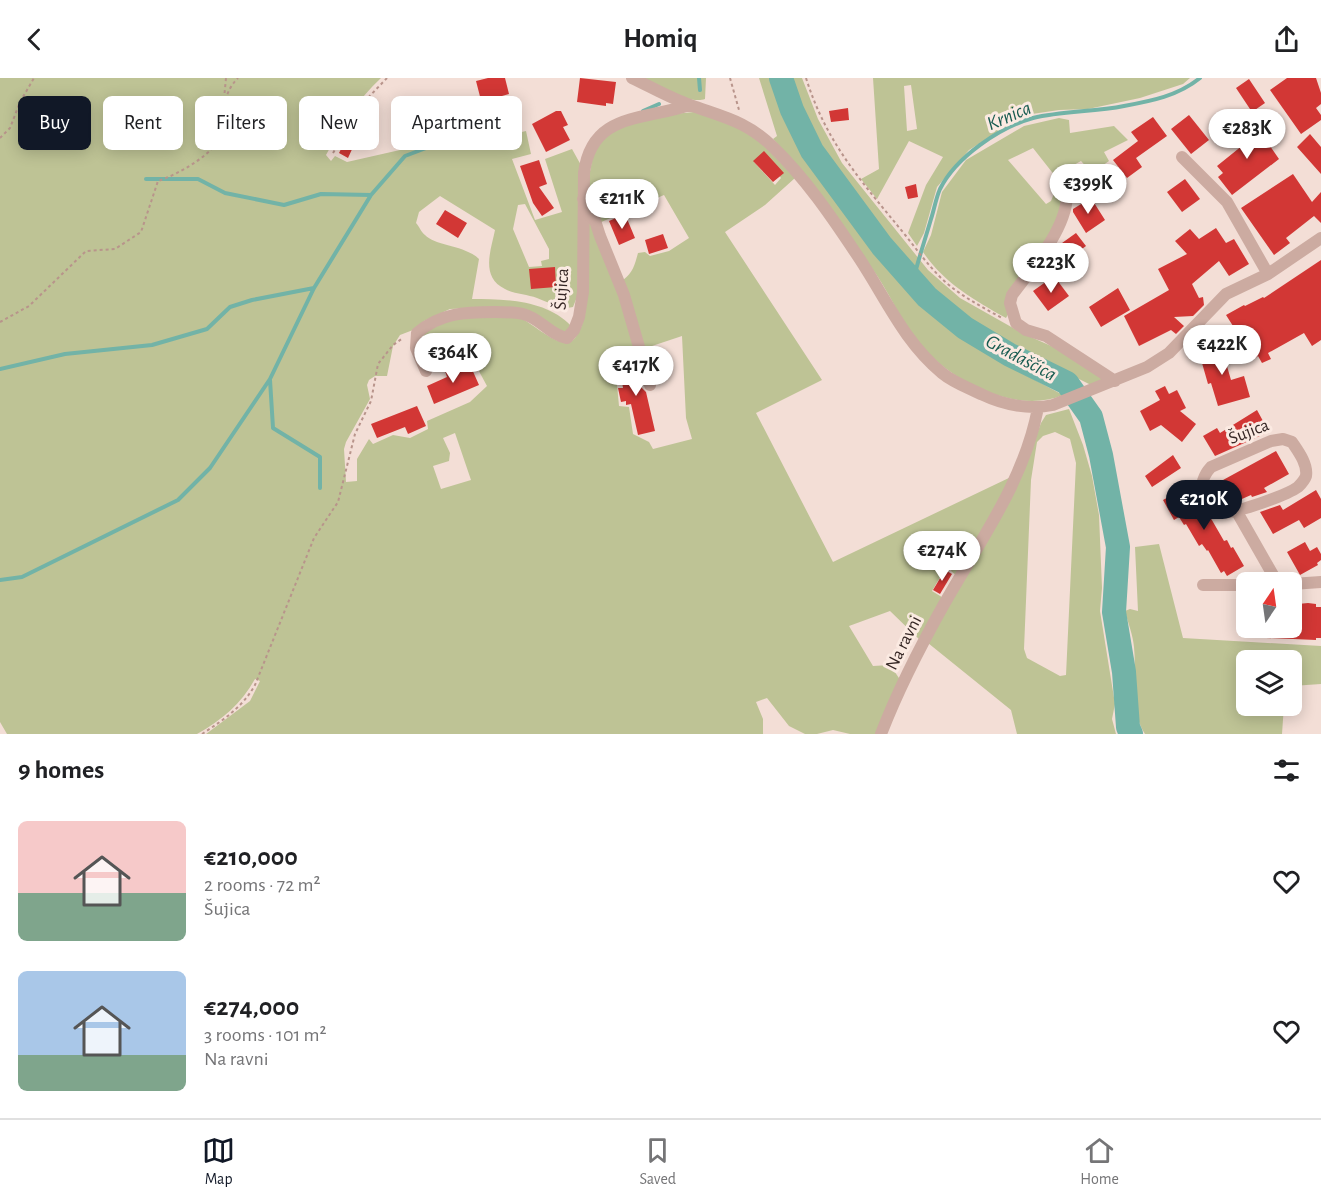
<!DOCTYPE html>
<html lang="en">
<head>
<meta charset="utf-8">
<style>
	body { margin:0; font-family:"Alegreya Sans",sans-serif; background:#f2f2f2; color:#202124; height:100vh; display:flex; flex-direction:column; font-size:22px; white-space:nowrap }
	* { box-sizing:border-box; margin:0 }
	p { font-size:20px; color:#757577 }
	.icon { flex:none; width:33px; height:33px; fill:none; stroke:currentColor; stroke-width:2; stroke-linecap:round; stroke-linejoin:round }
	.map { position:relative; height:656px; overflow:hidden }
	.drawer { display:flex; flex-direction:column; background:#fff; flex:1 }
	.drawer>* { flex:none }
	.banner { position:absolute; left:18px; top:18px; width:600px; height:54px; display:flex; gap:12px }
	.needle { width:39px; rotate:13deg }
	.buttons { position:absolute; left:1236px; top:494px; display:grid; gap:12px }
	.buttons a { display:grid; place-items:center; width:66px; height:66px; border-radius:9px; background:#fff; box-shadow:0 3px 15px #0003; font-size:30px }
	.price { position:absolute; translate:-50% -51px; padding:0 14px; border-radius:21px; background:#fff; color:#222; font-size:20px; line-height:39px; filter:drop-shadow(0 2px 3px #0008) }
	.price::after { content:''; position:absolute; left:50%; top:36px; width:18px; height:14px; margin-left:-9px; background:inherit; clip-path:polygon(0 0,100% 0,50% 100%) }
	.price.selected { background:#111827; color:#fff }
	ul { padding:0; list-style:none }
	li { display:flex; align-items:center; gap:18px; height:150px; padding:0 18px }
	li span { display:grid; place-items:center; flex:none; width:168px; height:120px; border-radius:9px; color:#555 }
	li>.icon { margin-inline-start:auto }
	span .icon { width:72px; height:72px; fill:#fffc; stroke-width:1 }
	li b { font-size:26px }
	h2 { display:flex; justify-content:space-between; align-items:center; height:72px; padding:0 18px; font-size:26px }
	.pill { padding:0 21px; border-radius:9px; background:#fff; box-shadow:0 3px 15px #0003; font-size:21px; line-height:54px }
	.pill.selected { background:#111827; color:#fff }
	header { display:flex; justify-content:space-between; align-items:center; height:78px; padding:0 18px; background:#fff; font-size:27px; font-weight:600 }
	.menu { display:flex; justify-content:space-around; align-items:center; height:84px; border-top:2px solid #e0e0e0; background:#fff; font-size:16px; color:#757577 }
	.menu a { display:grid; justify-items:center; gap:3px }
	.menu .selected { color:#111827 }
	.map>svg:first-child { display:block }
	.green { fill:#bec395; fill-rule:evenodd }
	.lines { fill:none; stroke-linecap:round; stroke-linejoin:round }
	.stream { stroke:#72b3a7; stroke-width:4 }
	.river { stroke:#72b3a7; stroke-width:24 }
	.building { fill:#d23735 }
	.path { stroke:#b8948b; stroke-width:2; stroke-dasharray:3 3; stroke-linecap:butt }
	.minor { stroke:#ccaba1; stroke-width:12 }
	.labels { text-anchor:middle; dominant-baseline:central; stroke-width:6; stroke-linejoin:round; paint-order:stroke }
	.street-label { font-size:18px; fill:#352624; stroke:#fbeae2 }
	.water-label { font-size:20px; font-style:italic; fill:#165a4f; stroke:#fbeae2 }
</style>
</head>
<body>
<header><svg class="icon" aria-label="back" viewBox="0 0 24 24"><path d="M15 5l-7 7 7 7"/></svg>Homiq<svg class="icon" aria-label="share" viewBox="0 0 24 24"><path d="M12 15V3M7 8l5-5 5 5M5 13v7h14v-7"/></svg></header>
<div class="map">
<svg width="1321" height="656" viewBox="0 0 1321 656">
	<rect width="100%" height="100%" fill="#f3ded6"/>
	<path class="green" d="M0,0H381C357,22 342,48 326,77L331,83L335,78L347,84L475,55L492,61L526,53L531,76L512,81L535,142L562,134L545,81L572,71L582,89L577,219L573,229C561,232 548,224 537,220C527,216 514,216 505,211C480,199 491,172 495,152L440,118L419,134L416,145C419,148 421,154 425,157C435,168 465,167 479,181L472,221C504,221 547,222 571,248L564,256L492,229L450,231L424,243L413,252L400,257L393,268L387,298H375L369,302L367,307L370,321L346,364L344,371L346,404L357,403V381L369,361L373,366L393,357L410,360L428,351L427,343L470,324L487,308L474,284L460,287L457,284L436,289L430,288C427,283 423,277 422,271C416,231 494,239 518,239C533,244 560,274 574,261C578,257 581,249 583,244L587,132L620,216L638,278L615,285L619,328L629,329L633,356L649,364L653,371L692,361L686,340L682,258L652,268H642L623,202C633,195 635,186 638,175L645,174L650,178L669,173L689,160L664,117L599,145L589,122L587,109L595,67L621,48L673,36L694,34L722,41L750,56L765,68L795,100L765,127L725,154L822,302L756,335L833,484L1013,398L957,498L951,493L966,464L962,462L932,513L945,521L921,563L890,533L849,548L873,588L890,587L901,603L877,656H850L833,652L817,656H805L789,648L767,620L756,624L763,641V656H206L250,623L260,603L255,601C241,626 222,642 197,656H7L0,644ZM762,76L781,100L775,107L754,84ZM525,126L549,171V181L541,183L542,188L529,189L513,151L518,127ZM455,355L471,402L441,411L433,388L449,383L450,375L443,360Z
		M640,0H706L705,21C690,27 655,7 640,0Z
		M759,0H772L797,66L899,204L937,239L988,277L1063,317C1016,337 950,303 920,266C900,243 889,213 871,189C841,145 811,100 773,61L777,58Z
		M787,0H802L818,41L842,85L928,192L960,220L1024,256L1058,271L1104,301L1091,307L983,253L933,218L921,198L906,180L893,170L857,125L813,62Z
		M873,0H1190L1183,6L1140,20L1088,31L1059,32L1032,36L1007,48L969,72L937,109L924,155L917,168L908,155L926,107L943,79L909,63L877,121L861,101L879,91ZM911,7L917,51L907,53L904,8Z
		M1059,40L1069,42L1070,55L1114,48L1128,62L1104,74L1109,83L1092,95L1081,83L1072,88L1075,97L1071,102L1074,108L1062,116L1064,133L1006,240C974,222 944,205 923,174L931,157L942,114L966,82L1024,48ZM1033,70L1059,103L1051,123L1046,126L1008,82Z
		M1069,331L1083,367L1092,398L1099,437L1102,510L1100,533L1115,626L1112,641L1116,656H1017L1011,632L928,565L1024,391L1041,345L1046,337ZM1055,354L1070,361L1076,385L1066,597L1060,598L1027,580L1024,571L1031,402L1037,364L1043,358Z
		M1159,466L1183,560L1321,568V606L1292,608V582H1246V627H1284L1282,656H1145C1129,631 1137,597 1134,569C1133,557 1128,545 1125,533L1130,531L1138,533L1135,469Z"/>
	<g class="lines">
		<path class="stream" d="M699,0L700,12
			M643,33L659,26
			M146,101H198L225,115L284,127L321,116L371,117
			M913,203C918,182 925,162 931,141C934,132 936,120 940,111C956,79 1000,49 1033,40C1063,33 1094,34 1124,28C1151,23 1178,18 1200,0
			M0,291L65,276L152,267L207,251L230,229L252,222L314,210
			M270,302L273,350L320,379V410
			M0,502L22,499L178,422L210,390L270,301L314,210L371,117L405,78L434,67L496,61"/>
		<path class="river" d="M781,0L792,32L812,73L882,168L927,219L965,250L1010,277L1067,305L1091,339L1101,377L1118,469L1114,534L1124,594L1128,649L1131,656"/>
	</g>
	<path class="building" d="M488,0H505L509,16L502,18L516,45L505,50L496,31L484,34L476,3Z
		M580,0L616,4L613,26L606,25V28L577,24Z
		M1287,0H1316L1321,15V26L1316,30L1321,37V42L1301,56L1270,12Z
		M1249,1L1265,25L1252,34L1236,10Z
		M848,30L849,42L831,44L829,33Z
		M556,33H561L568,47L563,49L570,62L546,74L532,46Z
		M1189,37L1209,62L1191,76L1171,51Z
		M1153,39L1167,58L1136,80L1142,89L1127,100L1113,82L1138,63L1131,54Z
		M1254,45L1279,81L1232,117L1218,99L1223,95L1217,88L1243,67L1236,58Z
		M1310,56L1321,69V96L1297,69Z
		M345,63L354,67L348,80L339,75Z
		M764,73L784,95L773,104L753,83Z
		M539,82L547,106L539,109L554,130L542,138L533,125L520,88Z
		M1293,96L1312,124L1321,114V145L1314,138L1286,160L1290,165L1274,177L1241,130Z
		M1089,98L1096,109L1086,115L1079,105Z
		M1185,101L1200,121L1182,134L1167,114Z
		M916,106L918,119L908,121L905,109Z
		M1091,120L1105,142L1086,155L1073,134V131Z
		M445,132L467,145L458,160L436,146Z
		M625,136L635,160L619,167L609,143Z
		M1216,150L1226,165L1234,161L1249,186L1229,198L1219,183L1192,206L1199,220L1203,219L1204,227L1193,238L1174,239L1184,248L1176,256L1171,252L1139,268L1124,238L1169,212L1158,191L1187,176L1175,163L1190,151L1199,161Z
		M1076,155L1086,168L1071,179L1062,165Z
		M663,156L668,170L649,176L645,162Z
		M1321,182V262L1312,268L1304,255L1268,275L1271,281L1262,285L1258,278L1254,281L1226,237L1244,227L1245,228L1263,219L1264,220Z
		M555,189L556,209L531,211L529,191Z
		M1054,198L1069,218L1048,233L1033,213Z
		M1118,210L1130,232L1101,249L1089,229Z
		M1220,264L1231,302L1244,298L1250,319L1218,328L1211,305L1208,306L1198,271Z
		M634,281L641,309L646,314L655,353L638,357L631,326L626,327V323L621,324L618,310H623L619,284Z
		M459,287L462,293L471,289L479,307L434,326L427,308L447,299L445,293Z
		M1165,308L1169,316L1177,312L1186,330L1180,333L1196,346L1182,364L1161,347L1150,353L1140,333L1160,322L1155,313Z
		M417,328L426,348L408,356L405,349L377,360L371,346Z
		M1257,332L1269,354L1215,378L1203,358L1217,350L1220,355Z
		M1276,373L1289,396L1264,410L1267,414L1252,419L1251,417L1235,424L1223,402Z
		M1173,377L1181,390L1152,409L1145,398Z
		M1187,409L1196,427L1209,437L1224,463L1227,462L1231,470L1233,469L1244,488L1227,498L1224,493L1221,495L1208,472L1207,473L1202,466L1199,468L1186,446L1184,447L1179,439L1174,442L1163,422Z
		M1316,412L1321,421V440L1304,450L1299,442L1273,456L1260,434L1280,427L1283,432Z
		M1305,464L1310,473L1317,469L1321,476V482L1317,485L1318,487L1300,497L1287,474Z
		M945,492L952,496L940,516L933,512Z
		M1308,525L1316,526V529H1321V560H1316V562L1243,559L1244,549H1292V542H1298V526Z"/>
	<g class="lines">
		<path class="path" d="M730,0L739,32
			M806,0C827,67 863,105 906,158C917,172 928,187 941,200C959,217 980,228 1002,240
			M224,21L226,0
			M0,60L10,50L20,24L34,0
			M333,75L363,25L387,0
			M0,244L29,228L86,173L115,171L141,154L158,103C177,97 219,74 223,53C227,31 220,19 238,0
			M202,656C223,642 242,630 255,607L314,460L338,424L355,356L371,323L378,286L393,267L403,260"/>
		<path class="minor" d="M632,0C651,9 670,20 690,27C723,39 747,43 774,70C805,100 831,138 855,174C884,216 902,262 942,295C954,305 969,310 983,317C1004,327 1030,332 1053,327L1147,289L1169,275L1226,216L1268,196L1321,160
			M1182,79L1227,124L1268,196
			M1067,119C1065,153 1032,190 1012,217L1010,225L1016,245L1026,252L1046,258L1115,303
			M583,121L591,130L600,158L624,217L650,307
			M426,293L416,270L417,255C440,235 465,234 495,234C504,234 514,234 523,236C540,240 550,257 567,260L574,252L579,239L583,214L584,95C592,34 643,43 689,27
			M1283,361L1292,364C1298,373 1308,386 1306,398C1305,401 1301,406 1298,409C1287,417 1237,435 1224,434C1199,430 1196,405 1211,389L1271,363Z
			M1237,434L1277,504
			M1292,506L1321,504
			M1203,507H1246
			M881,656C898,612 920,569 943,528C979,464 1024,404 1038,330"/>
	</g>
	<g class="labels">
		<g class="street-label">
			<text transform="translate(562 211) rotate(-86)">Šujica</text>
			<text transform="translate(1249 354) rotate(-21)">Šujica</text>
			<text transform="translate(904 565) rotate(-63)">Na ravni</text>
		</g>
		<g class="water-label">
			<text transform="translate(1009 38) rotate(-23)">Krnica</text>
			<text transform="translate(1021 280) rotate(28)">Gradaščica</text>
		</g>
	</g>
</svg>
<div class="buttons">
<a><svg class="needle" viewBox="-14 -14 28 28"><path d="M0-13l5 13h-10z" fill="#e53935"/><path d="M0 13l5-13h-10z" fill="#757577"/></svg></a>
<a><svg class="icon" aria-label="layers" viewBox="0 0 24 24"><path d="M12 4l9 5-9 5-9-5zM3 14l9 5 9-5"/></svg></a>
</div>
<b class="price" style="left:1247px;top:82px">€283K</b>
<b class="price" style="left:1088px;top:137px">€399K</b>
<b class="price" style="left:622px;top:152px">€211K</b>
<b class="price" style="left:1051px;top:216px">€223K</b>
<b class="price" style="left:1222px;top:298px">€422K</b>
<b class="price" style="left:453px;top:306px">€364K</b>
<b class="price" style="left:636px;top:319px">€417K</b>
<b class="price selected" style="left:1204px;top:453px">€210K</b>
<b class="price" style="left:942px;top:504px">€274K</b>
<div class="banner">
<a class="pill selected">Buy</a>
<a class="pill">Rent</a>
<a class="pill">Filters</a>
<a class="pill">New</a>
<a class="pill">Apartment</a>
</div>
</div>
<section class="drawer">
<h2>9 homes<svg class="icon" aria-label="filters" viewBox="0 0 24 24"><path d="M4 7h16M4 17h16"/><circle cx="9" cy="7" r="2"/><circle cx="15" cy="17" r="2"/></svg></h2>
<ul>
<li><span style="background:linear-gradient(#f6c9c9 60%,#7fa58c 0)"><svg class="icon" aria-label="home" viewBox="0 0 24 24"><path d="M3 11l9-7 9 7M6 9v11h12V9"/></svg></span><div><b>€210,000</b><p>2 rooms · 72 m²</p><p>Šujica</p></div><svg class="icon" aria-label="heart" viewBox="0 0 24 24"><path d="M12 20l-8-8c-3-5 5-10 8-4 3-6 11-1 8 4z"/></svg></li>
<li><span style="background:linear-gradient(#a9c7e8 70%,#7fa58c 0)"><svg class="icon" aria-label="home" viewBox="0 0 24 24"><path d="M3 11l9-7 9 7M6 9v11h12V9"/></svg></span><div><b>€274,000</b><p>3 rooms · 101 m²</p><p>Na ravni</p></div><svg class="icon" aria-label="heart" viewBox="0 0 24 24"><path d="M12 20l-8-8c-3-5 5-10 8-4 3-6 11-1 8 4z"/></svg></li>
</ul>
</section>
<nav class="menu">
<a class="selected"><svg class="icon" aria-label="map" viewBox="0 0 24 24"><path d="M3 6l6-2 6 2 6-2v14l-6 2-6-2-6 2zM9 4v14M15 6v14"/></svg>Map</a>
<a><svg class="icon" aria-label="saved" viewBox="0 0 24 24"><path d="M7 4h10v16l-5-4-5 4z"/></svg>Saved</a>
<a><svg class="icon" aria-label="home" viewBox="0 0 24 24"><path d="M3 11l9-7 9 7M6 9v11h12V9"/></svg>Home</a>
</nav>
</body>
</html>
